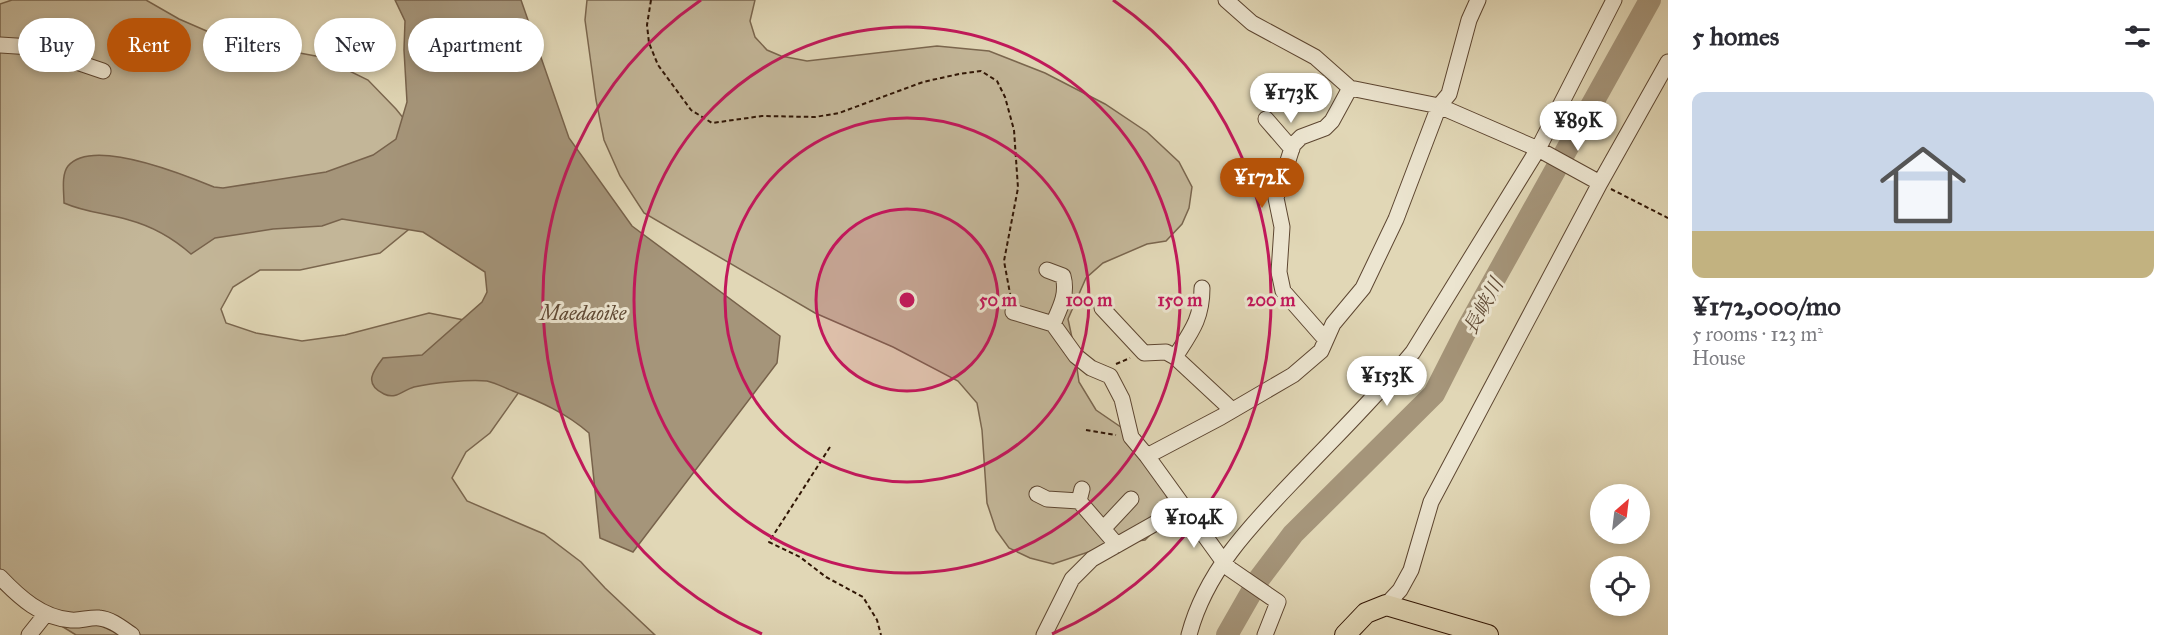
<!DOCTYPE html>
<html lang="en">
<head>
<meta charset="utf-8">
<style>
	body { margin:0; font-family:"IM FELL Great Primer","Noto Serif JP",serif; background:#f7f7f7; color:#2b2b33; height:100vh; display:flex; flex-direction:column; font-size:22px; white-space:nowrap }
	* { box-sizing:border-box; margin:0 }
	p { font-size:20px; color:#7c7c81 }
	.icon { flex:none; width:33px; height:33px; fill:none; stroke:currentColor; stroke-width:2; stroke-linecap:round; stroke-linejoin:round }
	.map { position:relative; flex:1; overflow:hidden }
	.side { display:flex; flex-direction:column; background:#fff; width:510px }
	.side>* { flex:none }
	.guide { position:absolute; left:18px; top:18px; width:570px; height:54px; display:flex; gap:12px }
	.needle { width:39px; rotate:28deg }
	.fabs { position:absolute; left:1590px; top:484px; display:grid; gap:12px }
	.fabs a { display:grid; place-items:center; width:60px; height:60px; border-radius:50%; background:#fff; box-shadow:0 3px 9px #0003; font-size:30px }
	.price { position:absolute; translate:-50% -51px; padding:0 14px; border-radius:21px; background:#fff; color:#222; font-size:20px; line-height:39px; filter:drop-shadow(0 2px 3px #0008) }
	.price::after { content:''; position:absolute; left:50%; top:36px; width:18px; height:14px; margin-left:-9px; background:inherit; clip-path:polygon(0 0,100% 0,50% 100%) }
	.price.active { background:#b45309; color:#fff }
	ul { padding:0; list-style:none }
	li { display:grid; align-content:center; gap:12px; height:318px; padding:0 24px }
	li span { display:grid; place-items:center; height:186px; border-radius:12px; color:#555 }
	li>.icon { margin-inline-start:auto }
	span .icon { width:108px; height:108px; fill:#fffc; stroke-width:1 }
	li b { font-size:26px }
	h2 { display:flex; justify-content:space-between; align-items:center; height:72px; padding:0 24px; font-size:26px }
	.chip { padding:0 21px; border-radius:27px; background:#fff; box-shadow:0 3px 9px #0003; font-size:21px; line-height:54px }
	.chip.active { background:#b45309; color:#fff }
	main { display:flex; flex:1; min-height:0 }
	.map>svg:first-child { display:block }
	.green { fill:#c3b698; stroke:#7a664e; stroke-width:1.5 }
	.water { fill:#a5957a; stroke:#77624b; stroke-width:1.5 }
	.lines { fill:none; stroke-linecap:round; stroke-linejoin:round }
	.river { stroke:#a5957a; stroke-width:22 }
	.minor-casing { stroke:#5d4631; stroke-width:17 }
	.major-casing { stroke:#311605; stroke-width:22 }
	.path { stroke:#311605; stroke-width:2; stroke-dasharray:4.5 3; stroke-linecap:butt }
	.minor { stroke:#ece5d0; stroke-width:15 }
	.major { stroke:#e1d7b6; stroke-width:20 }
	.ring { fill:none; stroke:#c2185b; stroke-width:3 }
	.labels { text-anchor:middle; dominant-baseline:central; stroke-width:6; stroke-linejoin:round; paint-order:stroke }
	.water-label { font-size:20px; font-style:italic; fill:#5f4934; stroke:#ece5d0 }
	.centre { fill:#c2185b; stroke:#ece5d0; stroke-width:3 }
	.ring-label { font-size:18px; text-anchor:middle; font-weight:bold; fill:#c2185b; stroke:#ece5d0; stroke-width:6; stroke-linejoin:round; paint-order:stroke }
</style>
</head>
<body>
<main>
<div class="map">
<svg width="1668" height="635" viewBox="0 0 1668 635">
	<rect width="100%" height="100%" fill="#e1d7b6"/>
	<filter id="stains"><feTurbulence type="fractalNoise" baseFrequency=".00333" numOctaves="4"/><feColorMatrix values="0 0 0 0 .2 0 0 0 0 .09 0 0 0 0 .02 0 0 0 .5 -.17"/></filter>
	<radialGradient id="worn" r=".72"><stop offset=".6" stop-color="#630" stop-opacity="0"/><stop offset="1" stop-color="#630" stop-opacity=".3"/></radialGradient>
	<path class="green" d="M12,0H146L179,19L225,39L321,57L368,80L396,109L429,150L420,193L408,230L380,253L300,270H260L233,287L221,309L226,323L256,333L302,341L345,335L429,313L484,324L519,392L490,433L466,452L452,478L467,501L544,534L581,562L605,588L655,635H76L0,588V4Z
		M587,0H755L750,21L755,37L767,50L781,56L807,61L937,46L989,51L1045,73L1105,104L1147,132L1179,162L1192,187L1189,208L1182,224L1166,241L1147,244L1103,263L1086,278L1068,319L1074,347L1079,382L1096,410L1128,432L1163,480L1168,503L1165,520L1145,540L1112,544L1053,564L1030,558L1009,548L996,530L987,503L982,430L977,403L958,381L893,347L815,313L644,213L620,176L604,140L596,100L585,20Z"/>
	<path class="water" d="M395,0H521L569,138L632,226L780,336L777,363L633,552L600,538L589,433C566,413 541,402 513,391C505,388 496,383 487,381C469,379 432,383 414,387C403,390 396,400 384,394C363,384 373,371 383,358L422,355L482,302L487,292L485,272L423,232L342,219L322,226L273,229L215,238L191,254C174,239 151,226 129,220C106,213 87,213 64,203C64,192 61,175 68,166C92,137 185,175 214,187L223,188L326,172L373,155L396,139L407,102L404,50L405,21Z"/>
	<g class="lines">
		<path class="river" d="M1227,635L1259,579L1293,534L1434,394L1469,325L1650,0"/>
		<g class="minor-casing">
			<path id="minor" d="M1226,0L1252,23L1315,57L1350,88L1439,106L1538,149L1600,183
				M0,45L32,47L103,71
				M1266,119L1292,149
				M1047,270L1063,276C1068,294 1060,308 1053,324
				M1202,288C1202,319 1191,332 1175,357L1232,410
				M1102,308L1144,353L1166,352L1175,357
				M1013,312L1053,324L1076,356L1091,368L1110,376L1122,399L1131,437L1147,456L1223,561L1230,569L1278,602L1265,635
				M1326,340L1283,291L1279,272L1282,227L1276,198L1293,145L1301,137L1325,128L1332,121L1350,88
				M1147,456L1221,417L1293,375L1321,351L1333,324L1363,288L1396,219L1439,106L1449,94L1469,20L1478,0
				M1082,489L1079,501L1117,545
				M1037,494L1047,499L1079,501
				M1103,529L1131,499
				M0,577C19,597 42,618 71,620C80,621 90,617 99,618C111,619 122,628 132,635
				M1386,605L1400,590L1411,570L1431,502L1600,183L1668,62
				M29,635L45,615
				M1044,635L1072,579L1092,559L1184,507
				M1189,635C1206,570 1253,523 1298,476C1337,435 1377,396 1413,352L1538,149L1614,0"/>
		</g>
		<g class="major-casing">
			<path id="major" d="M1345,635L1366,613L1386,605L1488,635"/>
		</g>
		<path class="path" d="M651,0L647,25L649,43L658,65L691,110L712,123L762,116L815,117L839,113L923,82L959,74L981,71L997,81L1005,97L1014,130L1018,188L1004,261L1011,299
			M1611,189L1668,218
			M1116,364L1130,358
			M1086,430L1116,435
			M830,447L769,542L800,557L826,577L863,597L877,620L881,635"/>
		<use href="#minor" class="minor"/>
		<use href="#major" class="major"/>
	</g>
	<circle cx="907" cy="300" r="91" fill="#c2185b" fill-opacity=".12"/>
	<g class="ring">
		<circle cx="907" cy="300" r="91"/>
		<circle cx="907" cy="300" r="182"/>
		<circle cx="907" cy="300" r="273"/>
		<path d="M762 634A364 364 0 0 1 701 0M1113 0A364 364 0 0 1 1052 634"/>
	</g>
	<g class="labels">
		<g class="water-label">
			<text transform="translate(1483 306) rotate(-61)">長峡川</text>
			<text x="583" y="313">Maedaoike</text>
		</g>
	</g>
	<circle cx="907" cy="300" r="9" class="centre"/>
	<g class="ring-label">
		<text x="998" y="306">50 m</text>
		<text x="1089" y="306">100 m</text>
		<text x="1180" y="306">150 m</text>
		<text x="1271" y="306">200 m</text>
	</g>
	<rect width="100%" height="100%" filter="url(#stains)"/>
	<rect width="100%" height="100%" fill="url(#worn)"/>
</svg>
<div class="fabs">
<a><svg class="needle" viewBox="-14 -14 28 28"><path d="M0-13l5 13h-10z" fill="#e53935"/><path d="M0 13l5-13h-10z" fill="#7c7c81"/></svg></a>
<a><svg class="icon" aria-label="locate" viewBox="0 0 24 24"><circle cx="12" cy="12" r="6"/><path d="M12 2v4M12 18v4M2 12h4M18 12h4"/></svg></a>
</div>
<b class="price" style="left:1291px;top:124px">¥173K</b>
<b class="price" style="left:1578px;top:152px">¥89K</b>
<b class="price active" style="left:1262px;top:209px">¥172K</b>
<b class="price" style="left:1387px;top:407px">¥153K</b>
<b class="price" style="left:1194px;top:549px">¥104K</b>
<div class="guide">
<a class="chip">Buy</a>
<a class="chip active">Rent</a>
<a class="chip">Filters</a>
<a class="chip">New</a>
<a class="chip">Apartment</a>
</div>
</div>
<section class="side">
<h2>5 homes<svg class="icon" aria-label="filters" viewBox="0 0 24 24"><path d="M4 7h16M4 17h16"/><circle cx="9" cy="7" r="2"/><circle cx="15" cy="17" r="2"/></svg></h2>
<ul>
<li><span style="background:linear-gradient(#c9d6e8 75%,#c2b280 0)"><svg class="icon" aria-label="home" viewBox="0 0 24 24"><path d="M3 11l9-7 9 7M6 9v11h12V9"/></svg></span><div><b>¥172,000/mo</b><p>5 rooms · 123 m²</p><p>House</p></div></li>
</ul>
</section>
</main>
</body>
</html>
